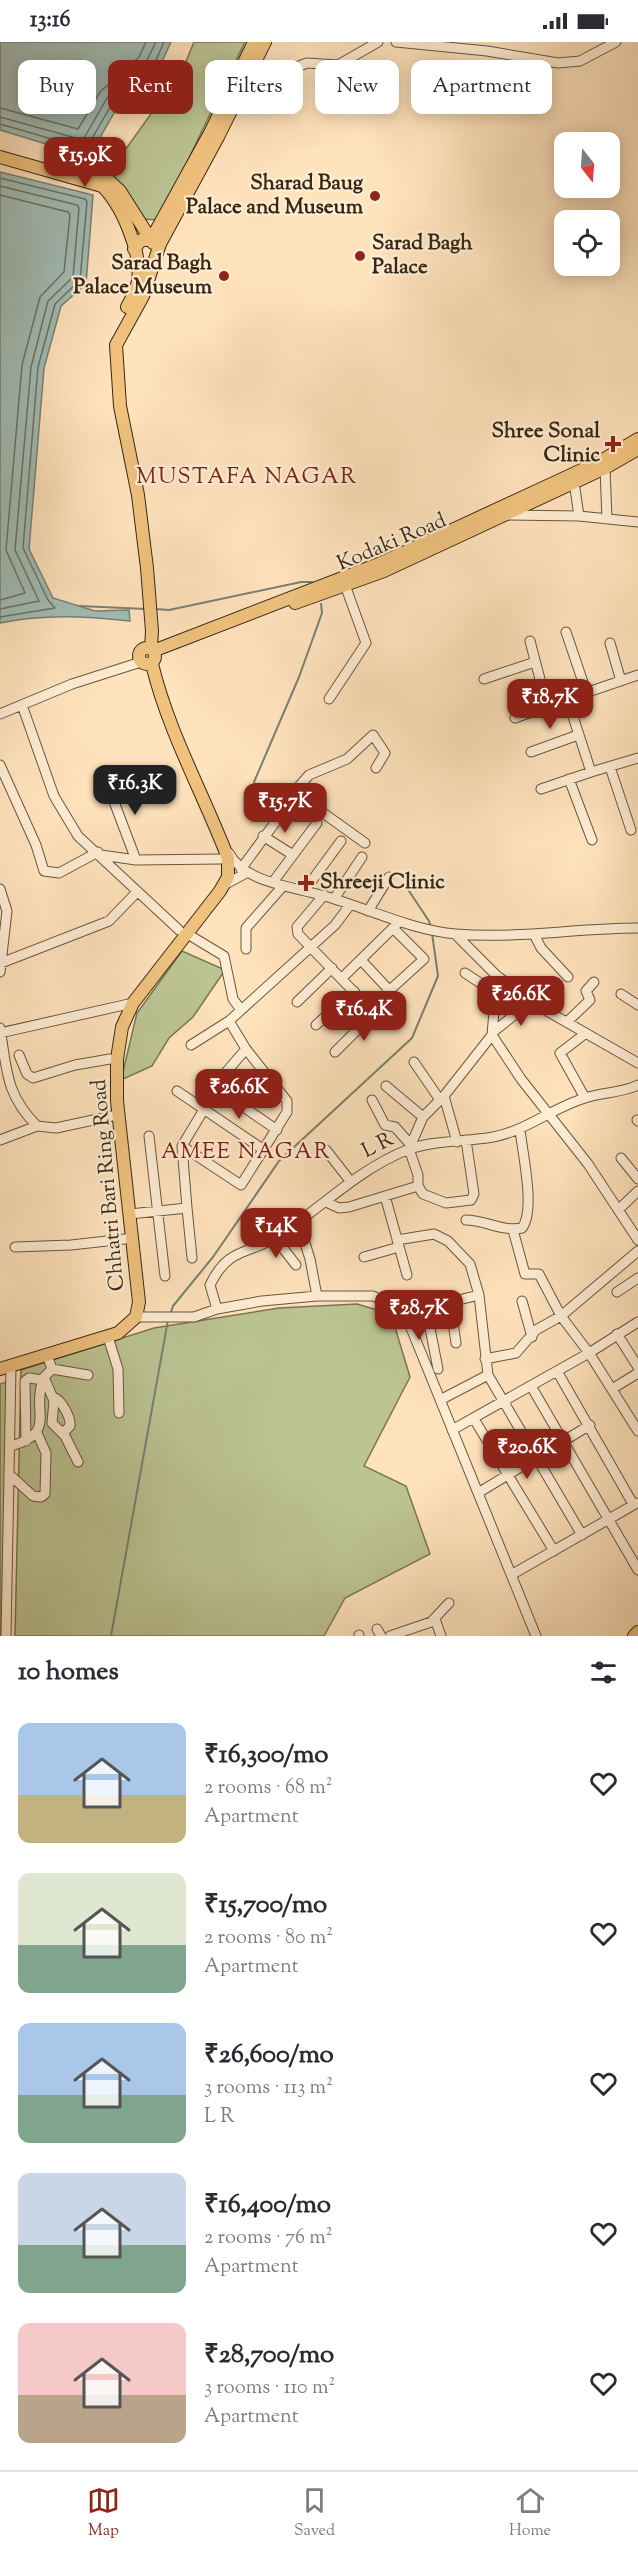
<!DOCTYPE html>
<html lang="en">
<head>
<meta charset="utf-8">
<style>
	body { margin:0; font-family:"Sorts Mill Goudy",serif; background:#f2f2f3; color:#2b2b33; height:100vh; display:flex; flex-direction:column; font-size:22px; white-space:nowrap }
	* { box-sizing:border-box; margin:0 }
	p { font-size:20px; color:#7c7c81 }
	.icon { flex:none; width:33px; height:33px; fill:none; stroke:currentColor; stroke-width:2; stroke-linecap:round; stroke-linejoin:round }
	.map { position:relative; height:1594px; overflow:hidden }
	.panel { display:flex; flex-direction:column; background:#fff; flex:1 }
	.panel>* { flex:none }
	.guide { position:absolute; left:18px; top:18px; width:603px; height:54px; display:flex; gap:12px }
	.needle { width:39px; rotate:163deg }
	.controls { position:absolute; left:554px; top:90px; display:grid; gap:12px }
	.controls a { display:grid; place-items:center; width:66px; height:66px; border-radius:12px; background:#fff; box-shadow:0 3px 15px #0003; font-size:30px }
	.price { position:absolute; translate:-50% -51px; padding:0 14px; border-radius:12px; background:#8f2418; color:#fff; font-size:20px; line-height:39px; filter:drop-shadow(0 2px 3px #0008) }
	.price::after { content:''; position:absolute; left:50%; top:36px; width:18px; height:14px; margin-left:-9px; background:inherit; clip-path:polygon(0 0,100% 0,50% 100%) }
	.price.active { background:#222; color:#fff }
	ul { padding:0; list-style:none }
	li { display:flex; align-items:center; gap:18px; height:150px; padding:0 18px }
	li span { display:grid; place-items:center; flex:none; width:168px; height:120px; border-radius:12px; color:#555 }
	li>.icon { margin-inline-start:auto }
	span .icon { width:72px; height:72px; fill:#fffc; stroke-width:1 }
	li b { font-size:26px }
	h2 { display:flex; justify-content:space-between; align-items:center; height:72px; padding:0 18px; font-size:26px }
	.chip { padding:0 21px; border-radius:12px; background:#fff; box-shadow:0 3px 15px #0003; font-size:21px; line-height:54px }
	.chip.active { background:#8f2418; color:#fff }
	.status { display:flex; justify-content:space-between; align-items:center; height:42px; padding:0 30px; background:#fff; direction:ltr }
	.status svg { height:16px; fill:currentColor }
	.menu { display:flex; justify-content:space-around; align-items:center; height:84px; border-top:2px solid #e1e1e2; background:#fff; font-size:16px; color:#7c7c81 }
	.menu a { display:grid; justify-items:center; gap:3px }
	.menu .active { color:#8f2418 }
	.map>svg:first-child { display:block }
	.green { fill:#bcc494; stroke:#797654; stroke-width:1.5 }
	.water { fill:#a1bdb6; stroke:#768175; stroke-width:1.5 }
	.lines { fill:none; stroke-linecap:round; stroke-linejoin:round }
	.shore { stroke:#6c7265; stroke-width:1.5 }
	.stream { stroke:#768175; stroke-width:2 }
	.minor-casing { stroke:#68573e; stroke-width:11 }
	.major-casing { stroke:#362814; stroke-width:14 }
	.minor { stroke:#ffedd4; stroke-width:9 }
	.major { stroke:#f0c27e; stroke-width:12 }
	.poi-dot { fill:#8f2418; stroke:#ffedd4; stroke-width:2 }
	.labels { text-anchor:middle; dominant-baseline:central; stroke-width:4.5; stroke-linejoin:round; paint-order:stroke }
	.poi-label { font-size:21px; font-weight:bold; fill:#362814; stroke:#ffedd4; text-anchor:end }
	.street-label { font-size:21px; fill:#362814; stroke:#ffedd4 }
	.neighbourhood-label { font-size:22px; letter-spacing:1.5px; fill:#7a1f14; stroke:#ffedd4 }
</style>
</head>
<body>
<div class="status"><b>13:16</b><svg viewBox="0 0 49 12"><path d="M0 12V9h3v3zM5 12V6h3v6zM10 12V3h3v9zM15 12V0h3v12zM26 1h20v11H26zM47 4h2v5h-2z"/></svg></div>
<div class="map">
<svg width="638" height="1594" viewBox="0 0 638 1594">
	<rect width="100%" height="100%" fill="#ffe3bd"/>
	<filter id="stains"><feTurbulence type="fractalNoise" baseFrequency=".00333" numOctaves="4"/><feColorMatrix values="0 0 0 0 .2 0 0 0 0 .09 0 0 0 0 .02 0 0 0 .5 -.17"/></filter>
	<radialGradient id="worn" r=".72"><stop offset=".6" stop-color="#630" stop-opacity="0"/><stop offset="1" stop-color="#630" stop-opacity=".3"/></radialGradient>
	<path class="green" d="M194,0H245L159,178L140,177L107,133L182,29Z
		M182,909L225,928L193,975L169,996L152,1024L121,1038L137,971Z
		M357,1262L391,1272L410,1335L364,1424L406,1444L430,1512L345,1556L324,1594H15L21,1328L154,1286L279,1266Z
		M14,1338L3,1594H0V1342Z"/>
	<path class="water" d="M0,0H171L158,28L118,64L89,115L0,88Z
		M0,130L93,153L86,242L61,264L44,326L29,507L53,556L95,569L129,568L130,579C85,574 44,572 0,581Z"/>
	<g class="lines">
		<path class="shore" d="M0,66L78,87L100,50L139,15L146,0
			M0,75L83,98L107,56L146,20L156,0
			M0,82L86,107L113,60L153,25L164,0
			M0,136L85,157L87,160L80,238L55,262L38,325L23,506L48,558L55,566L0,575
			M0,144L77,163L79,166L73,235L48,259L31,325L15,508L39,559L0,567
			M0,153L68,170L70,173L64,230L40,255L22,323L6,508L25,551L0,558"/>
		<path class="stream" d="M80,564L146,567
			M155,567L169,568L301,540H312
			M254,740L299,635L322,571L321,562
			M405,843L429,879L431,886
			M170,1273L173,1264L213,1215L279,1119L412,996L438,934L432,891
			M111,1594L168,1278"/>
		<g class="minor-casing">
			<path id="minor" d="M396,0L487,9L558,21L580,19L616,0
				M242,46L307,21L338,23L378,0
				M605,426L607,477
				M574,440L579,474
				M506,473L579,474L638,480
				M566,590L587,652
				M530,599L547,664L638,633
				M610,601L621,639
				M484,637L535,620
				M329,657L366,601L345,543
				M568,659L591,730L638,716
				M22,663L54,754L78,794L179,888
				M0,672L72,642L141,620
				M515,676L547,664
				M531,710L578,693
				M0,723L36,803L44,829L59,831L98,810
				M610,725L631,788
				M569,737L592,798
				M107,741L136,818
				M541,747L591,730
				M294,750L365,801
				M263,794L293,813
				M229,811C245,841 291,844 321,853C365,865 410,888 456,892C517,897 577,886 638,886
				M101,813L136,818L221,817
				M241,827L282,771L294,750L309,733L347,717L373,693L385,711L376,726
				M273,840L317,781
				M224,843L248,830
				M0,847L7,869L0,930
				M305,848L341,799
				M324,853L297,885L298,892L384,981
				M334,857L362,815
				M368,869L389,835
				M186,891L224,914L233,957L241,968
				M455,892L497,934L540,965L638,1021
				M534,892L541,906L568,935
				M246,907V886L283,844
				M361,918L390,949
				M1,921L109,879L137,850
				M465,931L497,952
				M497,934L492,993L521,1037L588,1122L638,1198
				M342,936L396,883
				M621,952L638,963
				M297,960L332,926
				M370,966L424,917L394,887
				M567,980L590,958L586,949L594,940
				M316,983L354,949
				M0,986C7,1027 5,1052 37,1084L56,1086L112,1074
				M493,990L532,959
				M0,991L133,961
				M191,1003L229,979L335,883L350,863
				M335,1010L374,971
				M19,1013L27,1032L33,1036L75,1023L110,1017
				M414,1020L440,1058
				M386,1044L423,1075
				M216,1046L277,1088
				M177,1049L264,1108
				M444,1054L457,1100
				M585,1056L560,1011L586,991
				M372,1058L385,1083L395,1085L410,1102
				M637,1078L638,1079
				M149,1094L165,1234
				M0,1098L37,1084
				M466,1098L474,1152L471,1158L446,1161L423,1152L418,1144V1133L409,1107L423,1075L444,1054L492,993
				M182,1104L241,1143L287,1070V1059L246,1007L229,979
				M326,1108L351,1140
				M621,1116L638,1137
				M385,1154L407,1233
				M326,1160L339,1166L349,1165L418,1144
				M187,1166L192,1216
				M618,1168L638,1149
				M130,1172L187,1166L182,1104L227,1029L246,1007
				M466,1178C485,1178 502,1190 522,1186C536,1168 522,1110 520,1087
				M298,1179L310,1217L317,1254
				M513,1188L525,1232H539L561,1274L589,1311L638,1389
				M275,1196L296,1223
				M397,1198L434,1192L448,1199L470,1222L479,1253L488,1333L582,1493
				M15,1205L71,1203L125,1197
				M364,1215L399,1205
				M617,1250L638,1236
				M522,1259L532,1295
				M450,1260L456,1301
				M393,1263L409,1255L418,1263L426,1266L479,1253
				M426,1266L438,1327
				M217,1267L210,1243C229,1204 247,1214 278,1194C321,1166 359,1127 407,1108C433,1098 465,1100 493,1095C526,1089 552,1066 585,1056C602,1050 623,1051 638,1043
				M136,1275H194L217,1267L262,1259L317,1254H373L393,1263L409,1281L536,1594
				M617,1292L638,1325
				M108,1295L118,1327L119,1371
				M485,1317L516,1311L536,1288L561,1274L638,1209
				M52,1327L88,1333
				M557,1329L633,1462
				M44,1335L54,1359L52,1381L65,1394L78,1420
				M531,1344L638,1528
				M612,1347L638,1331
				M53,1355C62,1358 71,1376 70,1384L63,1391
				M440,1358L488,1333
				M474,1377L554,1509
				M452,1388L589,1311L638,1280
				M26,1399L25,1339L29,1336L43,1338
				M11,1404C58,1390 31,1371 43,1338C44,1333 49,1331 52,1327L47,1313
				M10,1433L33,1454L41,1455L45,1452L46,1411L37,1391
				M478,1451L590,1383
				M511,1533L637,1461
				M435,1577L441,1594
				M377,1587L381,1594
				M359,1593V1594
				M6,1594L11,1324
				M390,1594L431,1580L449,1561"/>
		</g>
		<g class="major-casing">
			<path id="major" d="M0,115L102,144C122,163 142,211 138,239C136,248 132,256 127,265
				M85,130L107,137L120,149L153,201
				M134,207L141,198H151L210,91L254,0
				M295,561L384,529L605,426L638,407
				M139 614a8 8 0 1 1 16 0a8 8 0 1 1-16 0Z
				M151,606L152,589L147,526L138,453L120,364L116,303L143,254L160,202L218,95L265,0
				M153,609L381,521L601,419L638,397
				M0,1327L118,1291L136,1275L139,1260L117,1059V1017L122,985L133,961L220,849L228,835V816C203,751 168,689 152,622
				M634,1594L638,1590"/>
		</g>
		<use href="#minor" class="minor"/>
		<use href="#major" class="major"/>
	</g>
	<g class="poi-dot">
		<circle cx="375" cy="154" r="6"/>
		<circle cx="360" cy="214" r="6"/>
		<circle cx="224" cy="234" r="6"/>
		<path d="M610 393h6v6h6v6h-6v6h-6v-6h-6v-6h6z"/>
		<path d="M303 832h6v6h6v6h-6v6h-6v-6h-6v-6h6z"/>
	</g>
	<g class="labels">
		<g class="poi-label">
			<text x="363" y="142">Sharad Baug<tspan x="363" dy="24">Palace and Museum</tspan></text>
			<text x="372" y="202" text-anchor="start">Sarad Bagh<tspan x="372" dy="24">Palace</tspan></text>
			<text x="212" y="222">Sarad Bagh<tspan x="212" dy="24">Palace Museum</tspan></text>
			<text x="600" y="390">Shree Sonal<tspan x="600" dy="24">Clinic</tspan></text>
			<text x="320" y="841" text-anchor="start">Shreeji Clinic</text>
		</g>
		<g class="street-label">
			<text transform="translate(392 501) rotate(-23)">Kodaki Road</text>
			<text transform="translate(378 1104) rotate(-27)">L R</text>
			<text transform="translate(109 1143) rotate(-95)">Chhatri Bari Ring Road</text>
		</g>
		<g class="neighbourhood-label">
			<text x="247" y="436">MUSTAFA NAGAR</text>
			<text x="246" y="1111">AMEE NAGAR</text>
		</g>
	</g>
	<rect width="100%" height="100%" filter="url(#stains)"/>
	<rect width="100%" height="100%" fill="url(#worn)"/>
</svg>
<div class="controls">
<a><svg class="needle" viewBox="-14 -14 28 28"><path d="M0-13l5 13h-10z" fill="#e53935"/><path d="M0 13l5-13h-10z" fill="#7c7c81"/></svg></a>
<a><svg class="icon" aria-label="locate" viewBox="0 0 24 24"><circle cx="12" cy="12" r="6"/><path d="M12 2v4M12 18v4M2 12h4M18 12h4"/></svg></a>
</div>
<b class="price" style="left:85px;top:146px">₹15.9K</b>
<b class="price" style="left:550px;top:688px">₹18.7K</b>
<b class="price active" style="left:135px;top:774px">₹16.3K</b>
<b class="price" style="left:285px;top:792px">₹15.7K</b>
<b class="price" style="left:521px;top:985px">₹26.6K</b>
<b class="price" style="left:364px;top:1000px">₹16.4K</b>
<b class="price" style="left:239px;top:1078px">₹26.6K</b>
<b class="price" style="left:276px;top:1217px">₹14K</b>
<b class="price" style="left:419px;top:1299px">₹28.7K</b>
<b class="price" style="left:527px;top:1438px">₹20.6K</b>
<div class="guide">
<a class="chip">Buy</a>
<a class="chip active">Rent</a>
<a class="chip">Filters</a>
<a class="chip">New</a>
<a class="chip">Apartment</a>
</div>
</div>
<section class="panel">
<h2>10 homes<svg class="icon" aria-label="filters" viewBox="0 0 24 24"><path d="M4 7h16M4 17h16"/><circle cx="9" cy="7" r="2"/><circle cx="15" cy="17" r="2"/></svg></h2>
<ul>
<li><span style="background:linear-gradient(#a9c7e8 60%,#c2b280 0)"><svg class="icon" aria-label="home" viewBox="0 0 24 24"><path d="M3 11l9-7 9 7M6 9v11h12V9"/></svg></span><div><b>₹16,300/mo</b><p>2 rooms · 68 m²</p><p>Apartment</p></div><svg class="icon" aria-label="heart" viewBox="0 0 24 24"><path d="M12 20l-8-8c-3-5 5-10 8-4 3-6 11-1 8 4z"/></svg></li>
<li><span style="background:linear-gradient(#dfe7d0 60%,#7fa58c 0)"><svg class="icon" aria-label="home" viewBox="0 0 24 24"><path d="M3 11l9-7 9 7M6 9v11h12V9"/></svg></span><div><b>₹15,700/mo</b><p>2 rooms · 80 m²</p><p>Apartment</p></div><svg class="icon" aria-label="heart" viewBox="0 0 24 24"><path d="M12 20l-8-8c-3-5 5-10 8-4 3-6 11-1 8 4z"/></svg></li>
<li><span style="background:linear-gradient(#a9c7e8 60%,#7fa58c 0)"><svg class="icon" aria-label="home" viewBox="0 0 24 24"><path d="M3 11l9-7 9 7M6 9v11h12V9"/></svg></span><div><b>₹26,600/mo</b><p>3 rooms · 113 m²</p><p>L R</p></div><svg class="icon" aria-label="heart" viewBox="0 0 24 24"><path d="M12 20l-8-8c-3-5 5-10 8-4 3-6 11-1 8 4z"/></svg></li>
<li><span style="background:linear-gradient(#c9d6e8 60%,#7fa58c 0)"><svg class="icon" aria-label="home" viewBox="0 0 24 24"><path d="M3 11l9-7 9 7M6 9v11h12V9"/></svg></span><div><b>₹16,400/mo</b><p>2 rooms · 76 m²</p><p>Apartment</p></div><svg class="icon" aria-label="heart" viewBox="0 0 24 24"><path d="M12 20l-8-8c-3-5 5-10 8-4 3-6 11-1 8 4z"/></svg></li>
<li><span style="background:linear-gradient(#f6c9c9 60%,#b9a48a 0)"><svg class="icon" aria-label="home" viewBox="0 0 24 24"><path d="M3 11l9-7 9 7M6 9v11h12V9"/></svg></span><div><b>₹28,700/mo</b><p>3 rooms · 110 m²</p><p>Apartment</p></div><svg class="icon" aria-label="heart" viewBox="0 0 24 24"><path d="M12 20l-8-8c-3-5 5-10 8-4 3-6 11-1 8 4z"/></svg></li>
</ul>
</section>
<nav class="menu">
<a class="active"><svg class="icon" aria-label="map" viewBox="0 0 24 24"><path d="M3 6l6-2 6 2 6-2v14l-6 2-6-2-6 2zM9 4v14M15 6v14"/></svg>Map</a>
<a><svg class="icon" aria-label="saved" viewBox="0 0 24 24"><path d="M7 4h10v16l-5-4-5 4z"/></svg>Saved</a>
<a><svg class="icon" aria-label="home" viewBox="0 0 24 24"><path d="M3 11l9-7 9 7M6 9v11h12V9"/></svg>Home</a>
</nav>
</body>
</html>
